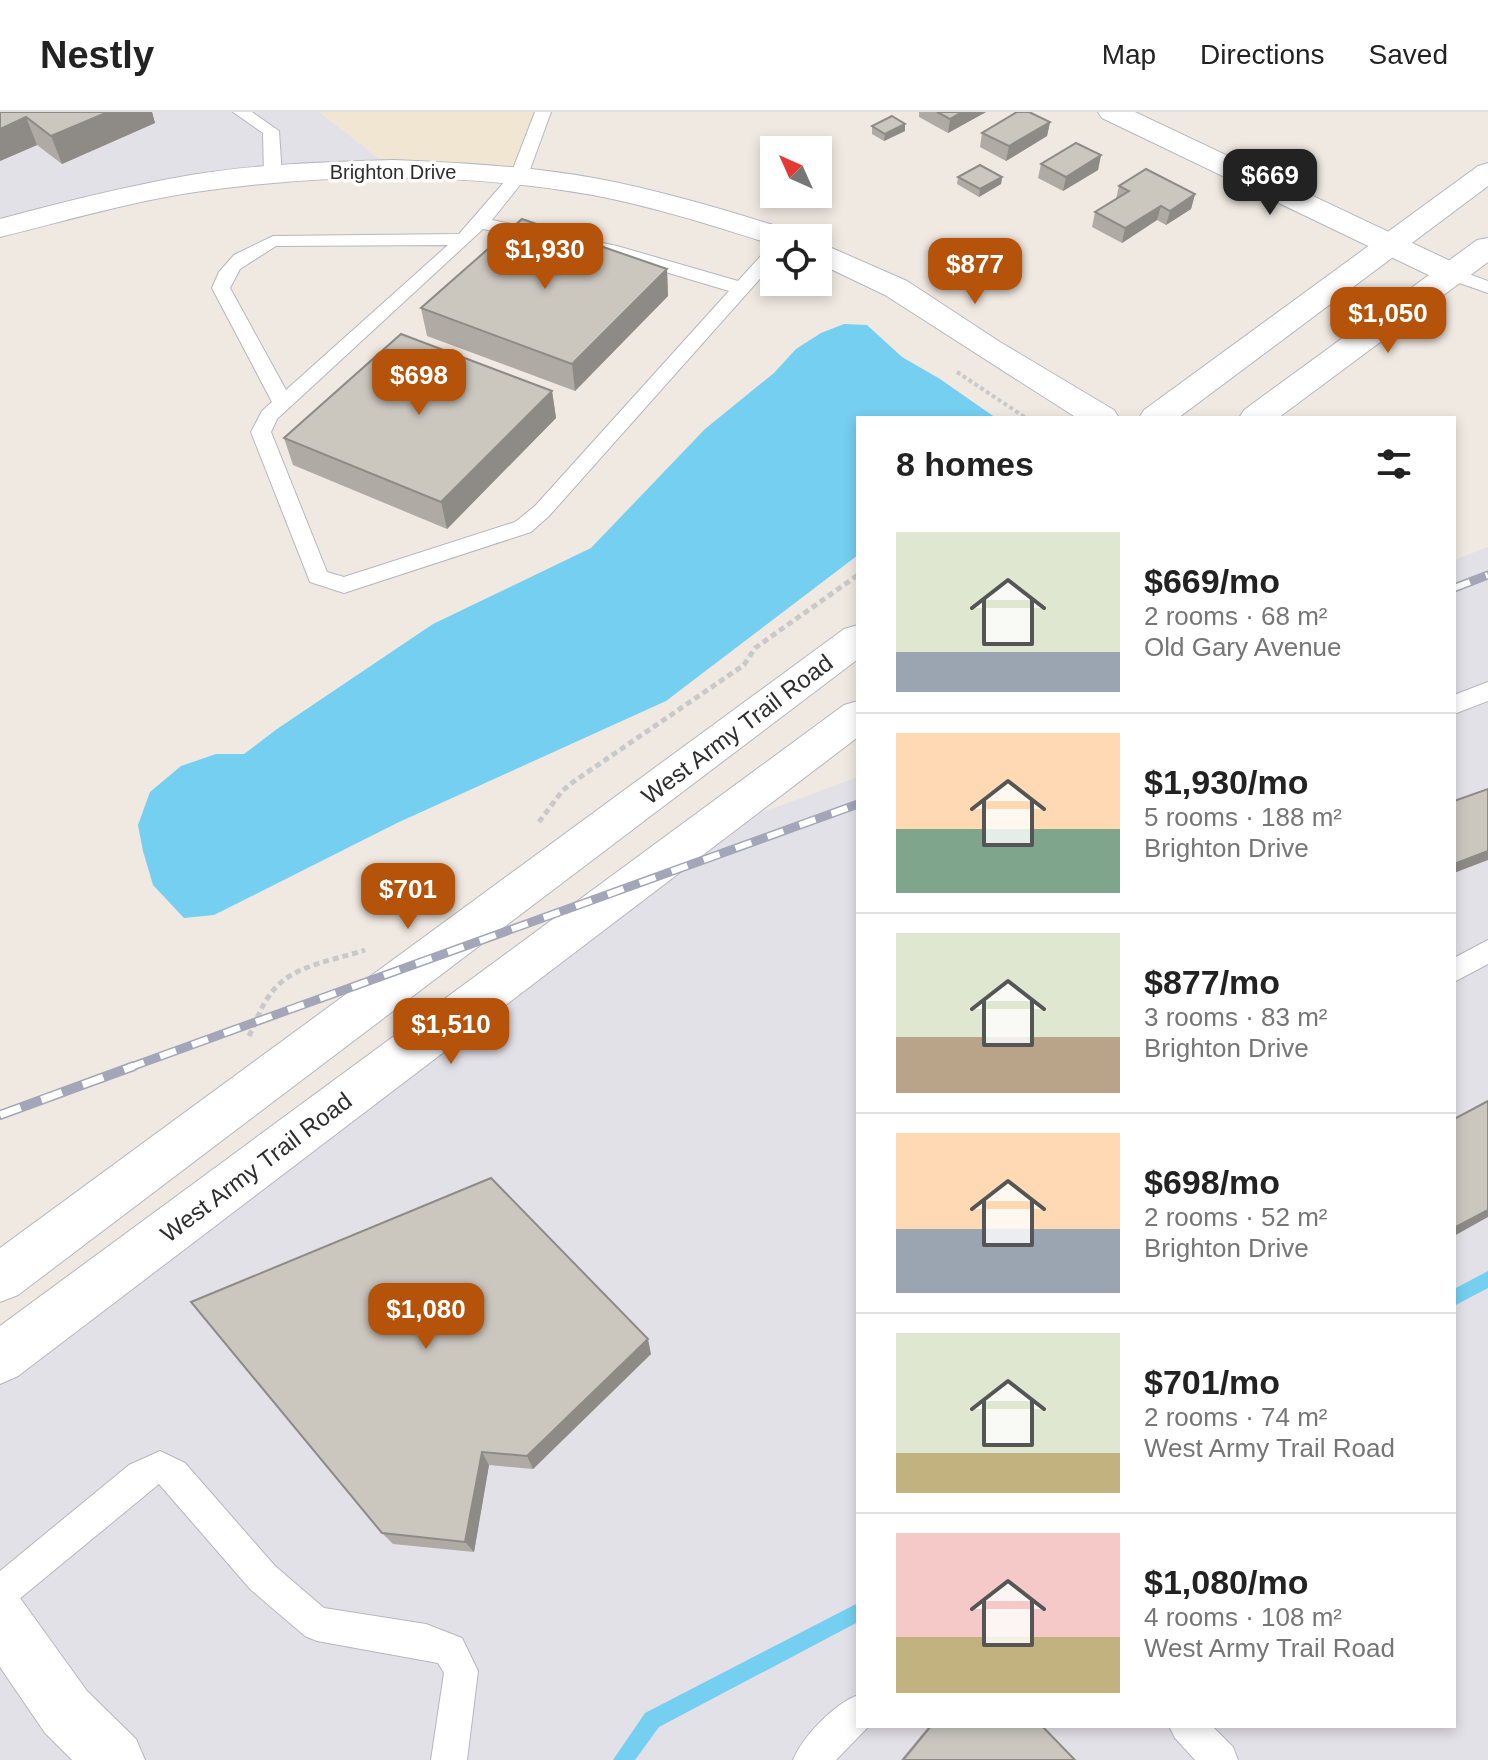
<!DOCTYPE html>
<html lang="en">
<head>
<meta charset="utf-8">
<style>
	body { margin:0; font-family:Helvetica,sans-serif; background:#f2f2f2; color:#222; height:100vh; display:flex; flex-direction:column; font-size:30px; white-space:nowrap }
	* { box-sizing:border-box; margin:0 }
	p { font-size:26px; color:#767676 }
	.icon { flex:none; width:44px; height:44px; fill:none; stroke:currentColor; stroke-width:2; stroke-linecap:round; stroke-linejoin:round }
	.map { position:relative; flex:1; overflow:hidden }
	.sheet { position:absolute; left:856px; top:304px; width:600px; height:1312px; display:flex; flex-direction:column; background:#fff; border-radius:0px; box-shadow:0 4px 12px #0003 }
	.sheet>* { flex:none }
	.needle { width:52px; rotate:315deg }
	.controls { position:absolute; left:760px; top:24px; display:grid; gap:16px }
	.controls a { display:grid; place-items:center; width:72px; height:72px; border-radius:0px; background:#fff; box-shadow:0 4px 12px #0003; font-size:40px }
	.price { position:absolute; translate:-50% -68px; padding:0 18px; border-radius:16px; background:#b45309; color:#fff; font-size:26px; line-height:52px; filter:drop-shadow(0 2px 4px #0008) }
	.price::after { content:''; position:absolute; left:50%; top:48px; width:24px; height:18px; margin-left:-12px; background:inherit; clip-path:polygon(0 0,100% 0,50% 100%) }
	.price.active { background:#222; color:#fff }
	ul { padding:0; list-style:none }
	li { display:flex; align-items:center; gap:24px; height:200px; padding:0 40px }
	li+li { border-top:2px solid #e0e0e0 }
	li span { display:grid; place-items:center; flex:none; width:224px; height:160px; border-radius:0px; color:#555 }
	li>.icon { margin-inline-start:auto }
	span .icon { width:96px; height:96px; fill:#fffc; stroke-width:1 }
	li b { font-size:34px }
	h2 { display:flex; justify-content:space-between; align-items:center; height:96px; padding:0 40px; font-size:34px }
	header { display:flex; align-items:center; gap:48px; box-sizing:border-box; height:112px; padding:0 40px; background:#fff; border-bottom:2px solid #e0e0e0 }
	header strong { font-size:38px }
	nav { display:flex; gap:44px; margin-inline-start:auto; font-size:28px }
	.map>svg:first-child { display:block }
	.industrial { fill:#e3e1e8 }
	.education { fill:#f0e6d1 }
	.water { fill:#75cff0 }
	.lines { fill:none; stroke-linecap:round; stroke-linejoin:round }
	.stream { fill:#75cff0; fill-rule:evenodd }
	.lane-casing { stroke:#b4b7c1; stroke-width:2 }
	.street-casing { stroke:#b4b7c1; stroke-width:2 }
	.secondary-casing { stroke:#b4b7c1; stroke-width:2 }
	.path-far1 { stroke:#c9c9c9; stroke-width:4; stroke-dasharray:4 3; stroke-linecap:butt }
	.path { stroke:#c9c9c9; stroke-width:5; stroke-dasharray:6 4; stroke-linecap:butt }
	.lane { fill:#fff; fill-rule:evenodd }
	.street { fill:#fff; fill-rule:evenodd }
	.secondary { fill:#fff; fill-rule:evenodd }
	.rail-far1-casing { stroke:#a3a6b8; stroke-width:9 }
	.rail-casing { stroke:#a3a6b8; stroke-width:10 }
	.rail-far1 { stroke:#fff; stroke-width:6; stroke-dasharray:17; stroke-linecap:butt }
	.rail { stroke:#fff; stroke-width:7; stroke-dasharray:22; stroke-linecap:butt }
	.wall { fill:#afaba4 }
	.shaded-wall { fill:#8e8b86 }
	.building { fill:#cbc7bf; stroke:#8e8b86; stroke-width:2 }
	.labels { text-anchor:middle; dominant-baseline:central; stroke-width:7; stroke-linejoin:round; paint-order:stroke }
	.far-street-label { font-size:20px; fill:#2e2e2e; stroke:#fff }
	.street-label { font-size:24px; fill:#2e2e2e; stroke:#fff }
</style>
</head>
<body>
<header>
<strong>Nestly</strong>
<nav><a>Map</a><a>Directions</a><a>Saved</a></nav>
</header>
<div class="map">
<svg width="1488" height="1648" viewBox="0 0 1488 1648">
	<rect width="100%" height="100%" fill="#efe9e1"/>
	<path class="industrial" d="M0,0H319L385,51L205,64L0,110Z
		M1488,435V1648H0V1251L755,703L858,665V1614H1454V448Z"/>
	<path class="education" d="M319,0H546L517,59L385,51Z"/>
	<path class="water" d="M844,212L867,213L902,245L940,267L996,306H858V443L666,589L397,711L214,803L184,806L153,773L143,739L138,713L150,680L181,654L216,642H244L277,617L433,512L591,436L705,317L774,261L796,237L821,221Z"/>
	<g class="lines">
		<path class="stream" d="M1488,1159V1176L1454,1194V1177Z
			M858,1491V1510L659,1615L635,1648H613L645,1601Z"/>
		<g class="lane-casing">
			<path id="lane" d="M233,0H252L279,19L282,64L279,68H267L264,64L263,21Z
				M535,0H551L528,63L492,108L617,134L738,169L768,136L774,135V151L549,404L531,420L344,481L310,470L251,320L262,299L272,290L212,176L219,160L234,143L273,124L459,122L511,62ZM483,117L605,142L729,179L535,394L515,410L344,465L327,460L271,320L277,307ZM448,133L286,278L230,176L240,157L276,134Z
				M1452,156L1488,169V181L1445,166L1443,162Z
				M1488,570V589L1454,602V583Z
				M1488,828V852L1454,870V846Z
				M160,1339L185,1351L275,1454L324,1496L426,1512L462,1526L478,1559L467,1648H431L444,1561L438,1551L317,1529L305,1524L251,1478L159,1372L12,1493L0,1498V1459L129,1353Z
				M858,1583V1614H869L836,1648H793C803,1624 834,1592 858,1583Z
				M1169,1614H1212L1233,1635L1238,1648H1195L1175,1626Z"/>
		</g>
		<g class="street-casing">
			<path id="street" d="M1098,0H1135L1463,155L1468,162L1463,169L1452,171L1441,169L1102,6Z
				M394,48C461,51 528,54 594,66C663,79 729,99 795,120L799,126H774V133C714,114 655,95 593,83C462,60 326,61 195,80C128,90 65,109 0,125V107C63,90 127,74 191,63C258,52 326,50 394,48Z
				M818,130L907,169L1000,230L1114,298L1119,306H1077L885,183L818,151Z
				M0,1477L20,1486L87,1579L136,1627L145,1648H72L45,1621L0,1555Z"/>
		</g>
		<g class="secondary-casing">
			<path id="secondary" d="M1488,51V74L1178,306H1139L1144,298L1478,54Z
				M1488,126V150L1278,306H1239L1244,298L1477,128Z
				M858,513V547L18,1183L0,1190V1136L844,517Z
				M858,589V625L18,1264L0,1272V1214L844,593Z"/>
		</g>
		<path class="path-far1" d="M957,260L1026,306"/>
		<path class="path" d="M539,710L562,679L573,670L744,553L755,536L858,463
			M249,924C256,911 260,896 269,884C289,853 333,849 365,838"/>
		<use href="#lane" class="lane"/>
		<use href="#street" class="street"/>
		<use href="#secondary" class="secondary"/>
		<g class="rail-far1-casing">
			<path id="rail-far1" d="M1454,476L1488,463
				M128,956L858,692"/>
		</g>
		<g class="rail-casing">
			<path id="rail" d="M0,1003L134,954"/>
		</g>
		<use href="#rail-far1" class="rail-far1"/>
		<use href="#rail" class="rail"/>
	</g>
	<path class="wall" d="M0,0H152L155,11L62,52L37,33L0,49Z
		M919,0H986L948,21L919,5Z
		M1050,10L1047,24L1006,49L980,35L982,21Z
		M905,12V19L884,29L872,22V14Z
		M1101,43L1098,58L1063,79L1038,66L1041,52Z
		M958,65H1002L1001,72L979,85L957,72Z
		M1119,74L1195,82L1191,97L1166,113L1157,108L1122,131L1092,115L1095,100L1116,87Z
		M667,157L668,184L575,279L427,224L421,196Z
		M552,279L556,306L447,417L293,353L284,326Z
		M191,1190L651,1242L533,1357L489,1353L474,1440L393,1432L382,1421Z
		M929,1614H1042L1075,1648H901Z"/>
	<path class="shaded-wall" d="M108,0H152L155,11L62,52L51,24Z
		M962,0H986L948,21L950,7Z
		M26,5L37,33L0,49V17Z
		M1050,10L1047,24L1006,49L1009,34Z
		M905,12V19L884,29L885,22Z
		M1101,43L1098,58L1063,79L1066,65Z
		M1002,65L1001,72L979,85L980,77Z
		M1195,82L1191,97L1166,113L1170,99Z
		M1161,94L1157,108L1122,131L1125,116Z
		M667,157L668,184L575,279L572,252Z
		M552,279L556,306L447,417L441,390Z
		M1488,739V748L1454,761V752Z
		M1488,1098V1105L1454,1124V1116Z
		M648,1227L651,1242L533,1357L527,1344Z
		M482,1340L489,1353L474,1440L465,1430Z"/>
	<path class="building" d="M0,0H108L51,24L26,5L0,17Z
		M937,0H962L950,7Z
		M1017,0H1029L1050,10L1009,34L982,21Z
		M892,4L905,12L885,22L872,14Z
		M1076,31L1101,43L1066,65L1041,52Z
		M980,53L1002,65L980,77L958,65Z
		M1146,57L1195,82L1170,99L1161,94L1125,116L1095,100L1129,79L1119,74Z
		M522,107L667,157L572,252L421,196Z
		M401,222L552,279L441,390L284,326Z
		M1488,677V739L1454,752V689Z
		M1488,989V1098L1454,1116V1007Z
		M491,1066L648,1227L527,1344L482,1340L465,1430L382,1421L191,1190Z
		M931,1614H1042L1075,1648H903Z"/>
	<g class="labels">
		<g class="far-street-label">
			<text x="393" y="60">Brighton Drive</text>
		</g>
		<g class="street-label">
			<text transform="translate(737 617) rotate(-37)">West Army Trail Road</text>
			<text transform="translate(256 1055) rotate(-37)">West Army Trail Road</text>
		</g>
	</g>
</svg>
<div class="controls">
<a><svg class="needle" viewBox="-14 -14 28 28"><path d="M0-13l5 13h-10z" fill="#e53935"/><path d="M0 13l5-13h-10z" fill="#767676"/></svg></a>
<a><svg class="icon" aria-label="locate" viewBox="0 0 24 24"><circle cx="12" cy="12" r="6"/><path d="M12 2v4M12 18v4M2 12h4M18 12h4"/></svg></a>
</div>
<b class="price active" style="left:1270px;top:105px">$669</b>
<b class="price" style="left:545px;top:179px">$1,930</b>
<b class="price" style="left:975px;top:194px">$877</b>
<b class="price" style="left:1388px;top:243px">$1,050</b>
<b class="price" style="left:419px;top:305px">$698</b>
<b class="price" style="left:408px;top:819px">$701</b>
<b class="price" style="left:451px;top:954px">$1,510</b>
<b class="price" style="left:426px;top:1239px">$1,080</b>
<section class="sheet">
<h2>8 homes<svg class="icon" aria-label="filters" viewBox="0 0 24 24"><path d="M4 7h16M4 17h16"/><circle cx="9" cy="7" r="2"/><circle cx="15" cy="17" r="2"/></svg></h2>
<ul>
<li><span style="background:linear-gradient(#dfe7d0 75%,#9aa5b1 0)"><svg class="icon" aria-label="home" viewBox="0 0 24 24"><path d="M3 11l9-7 9 7M6 9v11h12V9"/></svg></span><div><b>$669/mo</b><p>2 rooms · 68 m²</p><p>Old Gary Avenue</p></div></li>
<li><span style="background:linear-gradient(#ffd9b3 60%,#7fa58c 0)"><svg class="icon" aria-label="home" viewBox="0 0 24 24"><path d="M3 11l9-7 9 7M6 9v11h12V9"/></svg></span><div><b>$1,930/mo</b><p>5 rooms · 188 m²</p><p>Brighton Drive</p></div></li>
<li><span style="background:linear-gradient(#dfe7d0 65%,#b9a48a 0)"><svg class="icon" aria-label="home" viewBox="0 0 24 24"><path d="M3 11l9-7 9 7M6 9v11h12V9"/></svg></span><div><b>$877/mo</b><p>3 rooms · 83 m²</p><p>Brighton Drive</p></div></li>
<li><span style="background:linear-gradient(#ffd9b3 60%,#9aa5b1 0)"><svg class="icon" aria-label="home" viewBox="0 0 24 24"><path d="M3 11l9-7 9 7M6 9v11h12V9"/></svg></span><div><b>$698/mo</b><p>2 rooms · 52 m²</p><p>Brighton Drive</p></div></li>
<li><span style="background:linear-gradient(#dfe7d0 75%,#c2b280 0)"><svg class="icon" aria-label="home" viewBox="0 0 24 24"><path d="M3 11l9-7 9 7M6 9v11h12V9"/></svg></span><div><b>$701/mo</b><p>2 rooms · 74 m²</p><p>West Army Trail Road</p></div></li>
<li><span style="background:linear-gradient(#f6c9c9 65%,#c2b280 0)"><svg class="icon" aria-label="home" viewBox="0 0 24 24"><path d="M3 11l9-7 9 7M6 9v11h12V9"/></svg></span><div><b>$1,080/mo</b><p>4 rooms · 108 m²</p><p>West Army Trail Road</p></div></li>
</ul>
</section>
</div>
</body>
</html>
